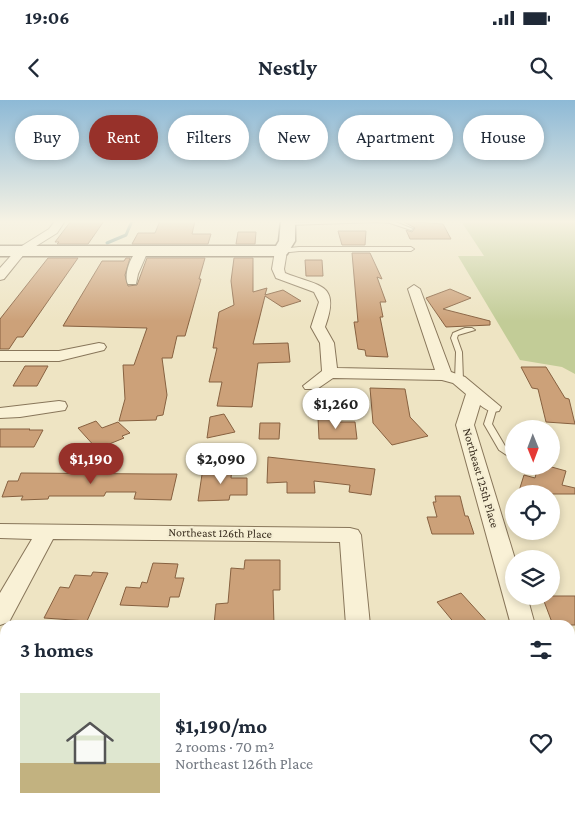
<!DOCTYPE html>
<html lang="en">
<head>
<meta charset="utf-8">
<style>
	body { margin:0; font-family:"Crimson Pro",serif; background:#f6f6f7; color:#1f2937; height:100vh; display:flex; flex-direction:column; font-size:19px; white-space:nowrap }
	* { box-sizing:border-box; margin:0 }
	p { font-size:16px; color:#747a83 }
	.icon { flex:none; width:28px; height:28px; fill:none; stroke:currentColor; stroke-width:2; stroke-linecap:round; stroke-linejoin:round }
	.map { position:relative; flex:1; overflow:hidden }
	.sheet { position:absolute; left:0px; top:520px; width:575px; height:196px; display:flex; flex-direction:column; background:#fff; border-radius:15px 15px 0 0; box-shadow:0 2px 8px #0003 }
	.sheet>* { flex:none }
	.top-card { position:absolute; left:15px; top:15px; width:545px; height:45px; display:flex; gap:10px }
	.needle { width:32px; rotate:179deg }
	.controls { position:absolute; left:505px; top:320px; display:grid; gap:10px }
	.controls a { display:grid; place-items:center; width:55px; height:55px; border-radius:50%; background:#fff; box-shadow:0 2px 8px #0003; font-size:25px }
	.price { position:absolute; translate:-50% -42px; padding:0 11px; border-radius:18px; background:#fff; color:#222; font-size:16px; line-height:32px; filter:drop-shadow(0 1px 2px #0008) }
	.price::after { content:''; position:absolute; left:50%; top:30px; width:15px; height:11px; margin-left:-8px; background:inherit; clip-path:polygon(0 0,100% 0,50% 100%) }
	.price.active { background:#97312a; color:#fff }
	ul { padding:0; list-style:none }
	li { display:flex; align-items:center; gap:15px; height:125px; padding:0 20px }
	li+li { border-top:1px solid #e0e1e3 }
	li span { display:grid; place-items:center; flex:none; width:140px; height:100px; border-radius:0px; color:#555 }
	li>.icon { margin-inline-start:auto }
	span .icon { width:60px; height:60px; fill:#fffc; stroke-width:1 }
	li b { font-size:21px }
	h2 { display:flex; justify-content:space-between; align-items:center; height:60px; padding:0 20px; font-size:21px }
	.tag { padding:0 18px; border-radius:22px; background:#fff; box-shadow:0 2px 8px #0003; font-size:18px; line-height:45px }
	.tag.active { background:#97312a; color:#fff }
	.status { display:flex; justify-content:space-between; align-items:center; height:35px; padding:0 25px; background:#fff; direction:ltr }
	.status svg { height:14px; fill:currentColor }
	header { display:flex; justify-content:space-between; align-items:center; height:65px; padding:0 20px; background:#fff; font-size:22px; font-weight:700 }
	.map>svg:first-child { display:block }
	.green { fill:#c2cc97 }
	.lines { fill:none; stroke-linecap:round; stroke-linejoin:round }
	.stream { stroke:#6c8f89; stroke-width:3 }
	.building { fill:#cca179; stroke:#876140 }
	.lane-casing { stroke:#88765a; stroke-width:2 }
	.street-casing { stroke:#88765a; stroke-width:2 }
	.secondary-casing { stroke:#6a573d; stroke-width:3 }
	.lane { fill:#f9f1d6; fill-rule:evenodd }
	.street { fill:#f9f1d6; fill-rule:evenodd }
	.secondary { fill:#f9f1d6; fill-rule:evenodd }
	.labels { text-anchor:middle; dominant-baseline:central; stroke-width:4.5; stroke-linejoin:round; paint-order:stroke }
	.street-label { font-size:12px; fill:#382c1e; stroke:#f5eed3 }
</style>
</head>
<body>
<div class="status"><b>19:06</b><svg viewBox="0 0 49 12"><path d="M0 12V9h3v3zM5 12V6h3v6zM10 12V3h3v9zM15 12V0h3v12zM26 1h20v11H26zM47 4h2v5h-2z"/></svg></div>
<header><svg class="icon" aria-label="back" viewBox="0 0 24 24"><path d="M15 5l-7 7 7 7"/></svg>Nestly<svg class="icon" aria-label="search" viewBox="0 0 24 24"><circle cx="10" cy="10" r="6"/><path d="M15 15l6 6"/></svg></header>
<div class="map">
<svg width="575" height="716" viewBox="0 0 575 716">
	<rect width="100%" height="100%" fill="#eee4c3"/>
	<path class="green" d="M461,121H575V274L562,267L520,260L458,156H484Z
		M575,646V716H551L550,711H570V647Z"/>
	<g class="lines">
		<path class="stream" d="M107,143L126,135L132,121"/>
	</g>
	<path class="building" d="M71,121H104L88,144H57L59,142H55Z
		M160,121H195L192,134H211L208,144H132L138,133H155Z
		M402,121L443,124L451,139H410L406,130L412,132L415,128Z
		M338,131H366L365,145H342Z
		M238,132H256L255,144H236Z
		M352,153H370L382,179L377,177L386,202H380L383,217H380L388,257L366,256L365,250L358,249L354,222H358Z
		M48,158H78L23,237H17L9,249H0V219Z
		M126,158H130L125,175L128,186L137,185L147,158H205L199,179H201L185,236H177L172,258H162L167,295L163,315L157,316L156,320L119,321L125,299L123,265H134L147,228L63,226L102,161H124Z
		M234,158H253V192L267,188L265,195L283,190L301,201L282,207L265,196L253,244L288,243L290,262L258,263L252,307L217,306L222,282H209L217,248H213L219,212L234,205L231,181Z
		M305,160H322L323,176H306Z
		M450,189L471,198L443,209L490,221V225L446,227L426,198Z
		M25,266H48L37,286H13Z
		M521,267H546L565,298L569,299L575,324L546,322L538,289L532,288Z
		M370,288L405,289L410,317L428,336L392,345L373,323Z
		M224,314L235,332L207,338L210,317Z
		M318,318L338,319V322H355L357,339H319Z
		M96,321L102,328L118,322L130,333L122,336L124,338L97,349L78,328Z
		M260,323H280L279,339H259Z
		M0,329H30L29,330H43L34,347H0Z
		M268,357L375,369L371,395L349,392L350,385L314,381L315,393H287V382L267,383Z
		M538,366H548L566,371L562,385L575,388V394H518L524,375L535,378Z
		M203,368H232L231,378H247V395H230L229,400L198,401Z
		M21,373L154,374H177L171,400L134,399L136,392H106L104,396H49L48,399L21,400L23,396L2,397L8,381H18Z
		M435,396H460L465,416H468L474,434H432L427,417H437L433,402H436Z
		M245,460H280V490H273L274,525H214L216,504L228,503L231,468L244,469Z
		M153,463L178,464L175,478H184L179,497H170L168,507L120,505L126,487L140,488L142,482L147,483Z
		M93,472L108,473L87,521L44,518L60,487L69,488L75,475L91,476Z
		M461,493L490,525H456L437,502Z
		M542,496H575V525H553Z"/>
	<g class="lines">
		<g class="lane-casing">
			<path id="lane" d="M334,121H393L413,129L411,130L390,123L377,122L288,125L286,124L288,123Z
				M299,147H411L414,149L411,151H299L281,153L278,151L281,149Z
				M465,228H472L475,230L458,235L457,238L462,252L463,280L459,282L455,280L456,252L451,238L453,233Z
				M490,305H493L497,307L492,324L505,346L514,353V360L499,350L484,324Z
				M521,366H531L532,368L528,371Z"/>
		</g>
		<g class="street-casing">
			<path id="street" d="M55,121H65L57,133L25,153L4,179L0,180V168L17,149L49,129Z
				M142,148L148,151L138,174L136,184H128C123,175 132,150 142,148Z
				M281,148L287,151L284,169L285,173C319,187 341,182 325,227L334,243L337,268L435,270L408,189L414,185L420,189L451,272L465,277L501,307L499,311C490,313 487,310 480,305L474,325L515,459H514V496H527L535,525H511L456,325L466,294L453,283L442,280L333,278L317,289H305L303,286L322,271L320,243L311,227L319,202L314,192L276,178L272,169L275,151Z
				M99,243L104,244L106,247L104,250L59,261H0V251H59Z
				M59,301L65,302L67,306L65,310L20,317L0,318V308Z
				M0,424L350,428L358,430L361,435L370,525H346L340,442L53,439L9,522L0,525V493L32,439L0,438Z
				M0,655L5,657V688L0,686Z
				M33,711H68L70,716H35Z"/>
		</g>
		<g class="secondary-casing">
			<path id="secondary" d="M281,121H295V141L287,154L281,156H0V146H276L279,141Z"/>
		</g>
		<use href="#lane" class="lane"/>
		<use href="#street" class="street"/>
		<use href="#secondary" class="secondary"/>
	</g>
	<linearGradient id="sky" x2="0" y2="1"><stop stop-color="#8db9d6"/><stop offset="0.55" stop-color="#f7f3e4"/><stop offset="1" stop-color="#f7f3e4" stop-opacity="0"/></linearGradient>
	<rect width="575" height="221" fill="url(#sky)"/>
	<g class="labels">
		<g class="street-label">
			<text transform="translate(481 378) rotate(74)">Northeast 125th Place</text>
			<text transform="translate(220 433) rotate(1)">Northeast 126th Place</text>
		</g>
	</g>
</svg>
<div class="controls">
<a><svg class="needle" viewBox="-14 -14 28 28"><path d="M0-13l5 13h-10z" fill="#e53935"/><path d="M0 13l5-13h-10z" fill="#747a83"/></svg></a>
<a><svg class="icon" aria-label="locate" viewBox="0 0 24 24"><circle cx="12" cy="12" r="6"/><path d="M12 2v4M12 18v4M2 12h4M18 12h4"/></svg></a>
<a><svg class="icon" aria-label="layers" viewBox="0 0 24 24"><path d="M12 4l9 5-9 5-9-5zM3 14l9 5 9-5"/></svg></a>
</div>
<b class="price" style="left:336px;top:330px">$1,260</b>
<b class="price active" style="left:91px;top:385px">$1,190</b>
<b class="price" style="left:221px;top:385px">$2,090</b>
<div class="top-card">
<a class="tag">Buy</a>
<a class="tag active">Rent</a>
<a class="tag">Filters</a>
<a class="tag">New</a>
<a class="tag">Apartment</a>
<a class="tag">House</a>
</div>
<section class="sheet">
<h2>3 homes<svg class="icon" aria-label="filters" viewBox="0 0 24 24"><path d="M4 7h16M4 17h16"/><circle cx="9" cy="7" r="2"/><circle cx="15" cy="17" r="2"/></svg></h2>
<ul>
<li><span style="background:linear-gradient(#dfe7d0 70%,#c2b280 0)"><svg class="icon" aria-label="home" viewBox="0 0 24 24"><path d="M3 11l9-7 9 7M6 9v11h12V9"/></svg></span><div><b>$1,190/mo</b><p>2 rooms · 70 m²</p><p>Northeast 126th Place</p></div><svg class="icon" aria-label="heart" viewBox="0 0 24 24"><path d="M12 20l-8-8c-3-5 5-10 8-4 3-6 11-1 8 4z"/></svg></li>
</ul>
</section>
</div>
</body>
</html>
